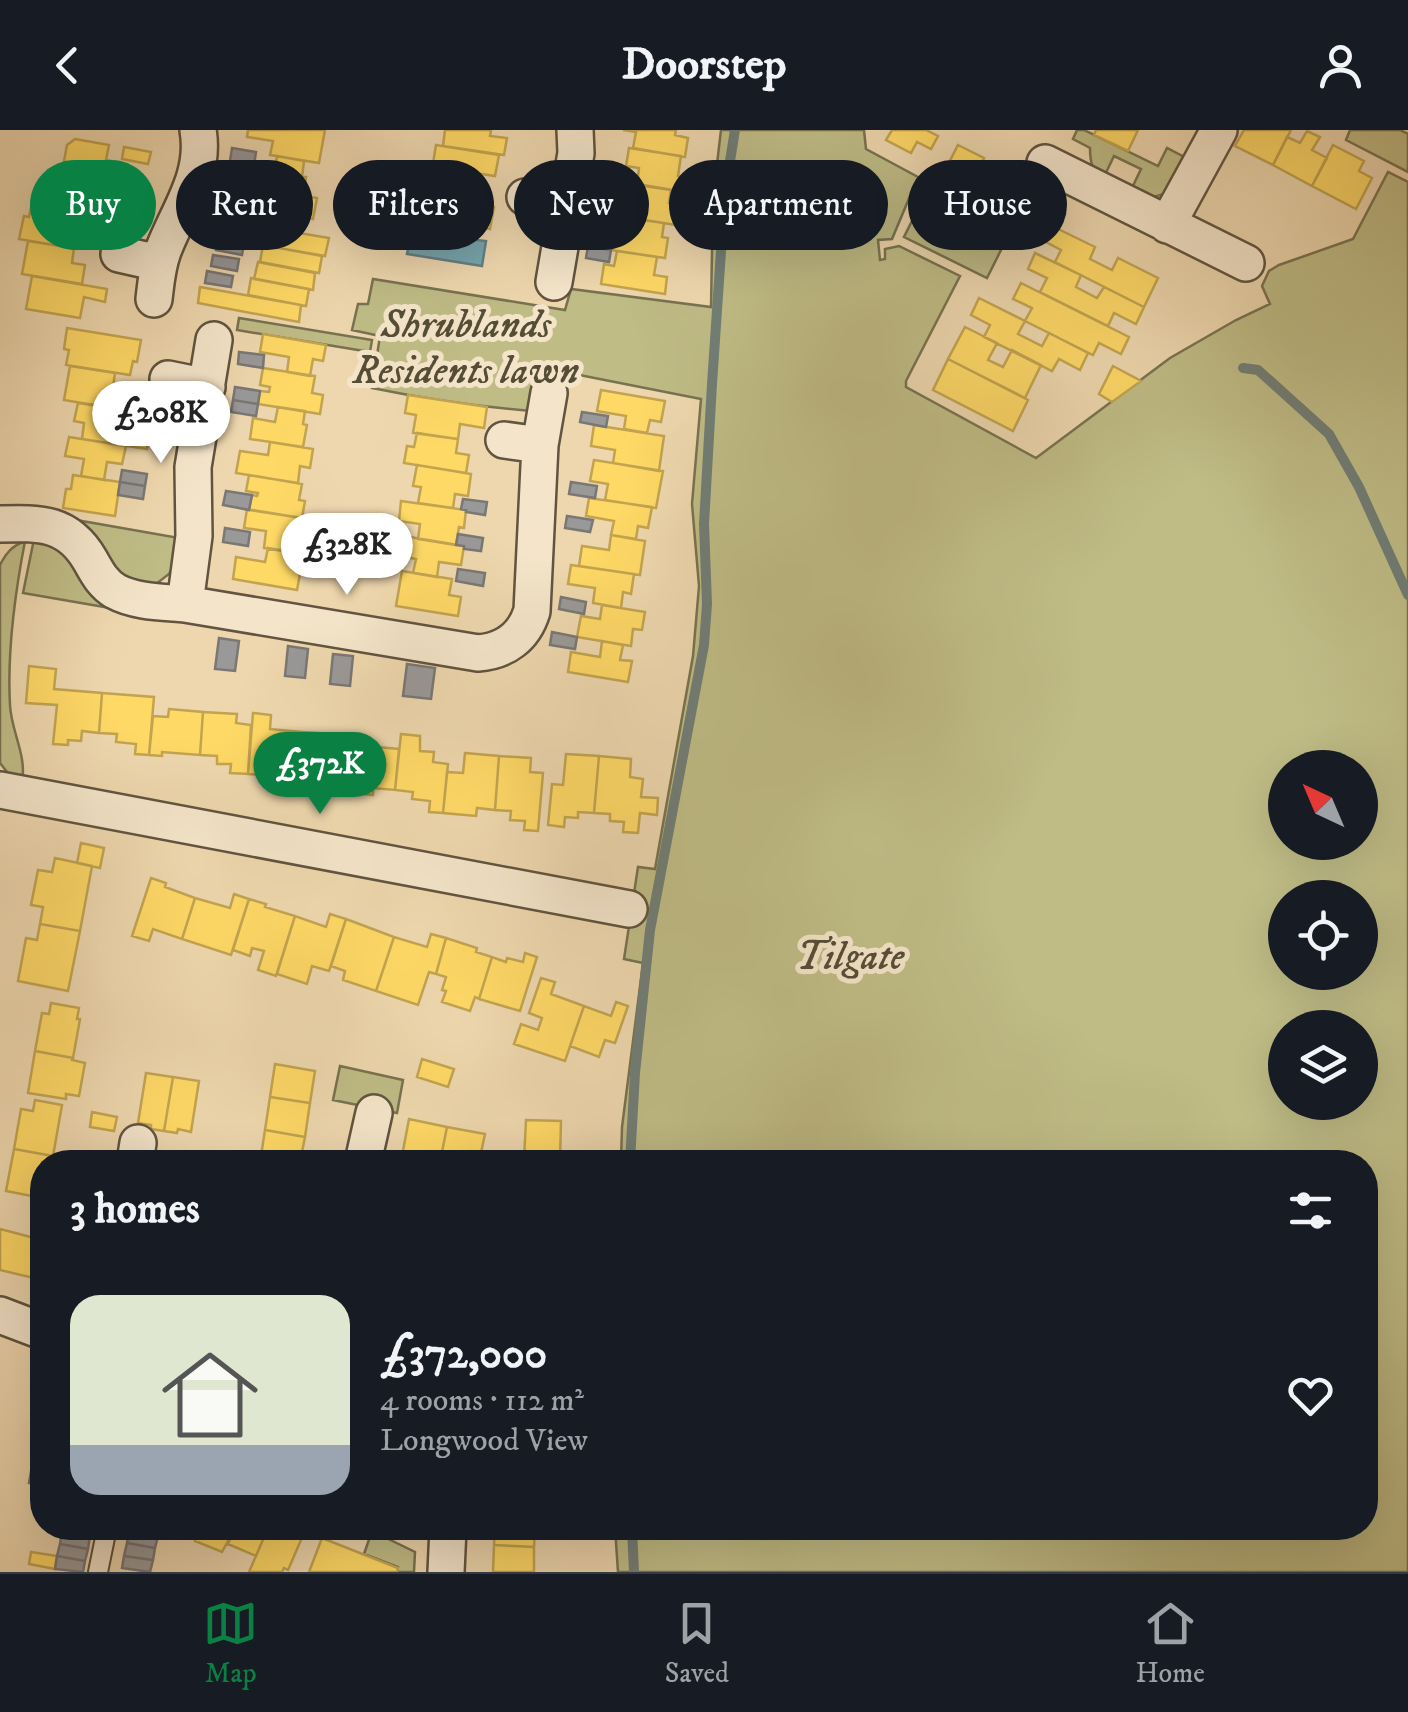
<!DOCTYPE html>
<html lang="en">
<head>
<meta charset="utf-8">
<style>
	body { margin:0; font-family:"IM FELL DW Pica",serif; background:#242831; color:#f1f3f6; height:100vh; display:flex; flex-direction:column; font-size:38px; white-space:nowrap }
	* { box-sizing:border-box; margin:0 }
	p { font-size:32px; color:#9ea1a6 }
	.icon { flex:none; width:55px; height:55px; fill:none; stroke:currentColor; stroke-width:2; stroke-linecap:round; stroke-linejoin:round }
	.map { position:relative; flex:1; overflow:hidden }
	.drawer { position:absolute; left:30px; top:1020px; width:1348px; height:390px; display:flex; flex-direction:column; background:#171b24; border-radius:40px; box-shadow:0 10px 40px #0002 }
	.drawer>* { flex:none }
	.banner { position:absolute; left:30px; top:30px; width:1350px; height:90px; display:flex; gap:20px }
	.needle { width:65px; rotate:316deg }
	.controls { position:absolute; left:1268px; top:620px; display:grid; gap:20px }
	.controls a { display:grid; place-items:center; width:110px; height:110px; border-radius:50%; background:#171b24; box-shadow:0 10px 40px #0002; font-size:50px }
	.price { position:absolute; translate:-50% -85px; padding:0 22px; border-radius:35px; background:#fff; color:#222; font-size:32px; line-height:65px; filter:drop-shadow(0 2px 5px #0008) }
	.price::after { content:''; position:absolute; left:50%; top:60px; width:30px; height:22px; margin-left:-15px; background:inherit; clip-path:polygon(0 0,100% 0,50% 100%) }
	.price.current { background:#0b8043; color:#fff }
	ul { padding:0; list-style:none }
	li { display:flex; align-items:center; gap:30px; height:250px; padding:0 40px }
	li+li { border-top:2px solid #363941 }
	li span { display:grid; place-items:center; flex:none; width:280px; height:200px; border-radius:30px; color:#555 }
	li>.icon { margin-inline-start:auto }
	span .icon { width:120px; height:120px; fill:#fffc; stroke-width:1 }
	li b { font-size:42px }
	h2 { display:flex; justify-content:space-between; align-items:center; height:120px; padding:0 40px; font-size:42px }
	.pill { padding:0 35px; border-radius:45px; background:#171b24; box-shadow:0 10px 40px #0002; font-size:35px; line-height:90px }
	.pill.current { background:#0b8043; color:#fff }
	header { display:flex; justify-content:space-between; align-items:center; height:130px; padding:0 40px; background:#171b24; font-size:45px; font-weight:700 }
	.menu { display:flex; justify-content:space-around; align-items:center; height:140px; border-top:2px solid #363941; background:#171b24; font-size:28px; color:#9ea1a6 }
	.menu a { display:grid; justify-items:center; gap:5px }
	.menu .current { color:#0b8043 }
	.map>svg:first-child { display:block }
	.green { fill:#bfbc86; stroke:#787251; stroke-width:2.5; fill-rule:evenodd }
	.homes { fill:#ffd966; stroke:#c2a450; stroke-width:2.5 }
	.public { fill:#76a5af; stroke:#628083; stroke-width:2.5 }
	.industry { fill:#999; stroke:#7a7774; stroke-width:2.5 }
	.lines { fill:none; stroke-linecap:round; stroke-linejoin:round }
	.stream { stroke:#717e76; stroke-width:10 }
	.service-casing { stroke:#615440; stroke-width:22 }
	.minor-casing { stroke:#615440; stroke-width:40 }
	.service { stroke:#f4e5ca; stroke-width:18 }
	.minor { stroke:#f4e5ca; stroke-width:35 }
	.labels { text-anchor:middle; dominant-baseline:central; stroke-width:10; stroke-linejoin:round; paint-order:stroke }
	.park-label { font-size:40px; font-style:italic; fill:#554d36; stroke:#f4e5ca }
</style>
</head>
<body>
<header><svg class="icon" aria-label="back" viewBox="0 0 24 24"><path d="M15 5l-7 7 7 7"/></svg>Doorstep<svg class="icon" aria-label="person" viewBox="0 0 24 24"><circle cx="12" cy="8" r="4"/><path d="M4 21q1-7 8-7t8 7"/></svg></header>
<div class="map">
<svg width="1408" height="1442" viewBox="0 0 1408 1442">
	<rect width="100%" height="100%" fill="#eed7ae"/>
	<filter id="stains"><feTurbulence type="fractalNoise" baseFrequency=".002" numOctaves="4"/><feColorMatrix values="0 0 0 0 .2 0 0 0 0 .09 0 0 0 0 .02 0 0 0 .5 -.17"/></filter>
	<radialGradient id="worn" r=".72"><stop offset=".6" stop-color="#630" stop-opacity="0"/><stop offset="1" stop-color="#630" stop-opacity=".3"/></radialGradient>
	<path class="green" d="M721,0H864L866,19L918,47L892,109L878,110L880,130L885,129V119L899,116L960,146L906,251V257L1036,328L1170,228L1236,190L1270,174L1262,156L1269,141L1279,135L1353,109L1388,42L1408,52V1442H618L615,1398H1365V1032H621L622,997L643,833L624,829L638,737L655,739L693,526L699,456L692,374L701,269L549,239L541,274L533,281C479,277 426,269 372,258L380,206L352,200L358,174H368L373,149L565,180L571,159L711,177L713,68ZM1285,638H1360V712H1285ZM1285,768H1360V842H1285ZM1285,898H1360V972H1285Z
		M1077,0H1084L1158,36L1167,18L1190,30L1171,62L1150,68L1129,64L1141,39L1114,26L1102,51C1092,40 1090,32 1090,18L1073,9Z
		M1350,0H1400L1408,4V42L1346,10Z
		M918,79L1001,120L987,148L904,107Z
		M239,188L372,210L370,222L237,200Z
		M65,388L179,408L176,432L169,444L156,454L143,455L121,447Z
		M34,409L50,410L111,471L110,478L23,463Z
		M25,411C15,463 7,522 10,575C11,601 27,625 22,652L11,647L0,633V435C6,423 12,416 25,411Z
		M340,936L403,950L397,983L333,970Z
		M372,1401L415,1422L414,1442H397L398,1437L364,1424Z"/>
	<path class="homes" d="M248,0H325L319,33L270,25L273,11L247,7Z
		M445,0H491L490,6L507,8L504,25L443,16Z
		M623,0H676L675,5L688,8L685,27L633,18L636,2Z
		M892,0H926L938,6L931,19L917,12L911,23L886,10Z
		M1096,0H1138L1128,21L1094,5Z
		M1244,0H1291L1273,35L1235,16Z
		M1307,1L1320,7L1312,20L1327,28L1312,56L1273,35L1287,7L1300,13Z
		M75,9L109,15L106,30L127,34L123,52L62,42L67,15Z
		M436,15L499,25L495,46L481,44L479,60L430,52Z
		M958,15L984,28L965,65L939,52Z
		M1333,15L1364,31L1359,41L1372,48L1356,79L1312,56Z
		M124,17L151,22L148,34L122,29Z
		M629,18L681,26L678,46L687,47L685,62L637,54L639,38L626,36Z
		M277,26L304,31L302,47H306L303,67L250,58L253,40L274,44Z
		M1005,38L1030,50L1010,90L985,77Z
		M48,40L139,55L136,72L116,69L114,86L50,76L53,61L44,59Z
		M454,56L482,60L479,75L494,77L490,99L427,89L431,67L452,70Z
		M644,56L671,60L669,73L679,75L676,95L619,86L622,66L642,70Z
		M254,58L317,68L313,89L302,87L300,103L276,99L278,83L251,79Z
		M32,73L102,85L98,105L73,101L71,118L19,109L24,86L29,87Z
		M636,89L664,93L662,107L668,108L665,128L604,119L607,99L633,103Z
		M1050,95L1095,117L1090,129L1112,140L1118,128L1158,148L1144,177L1055,132L1061,120L1042,110Z
		M270,98L329,108L325,126L267,116Z
		M28,111L74,118L72,133L85,135L82,154L22,144Z
		M263,115L322,126L319,143L260,132Z
		M617,121L657,127L654,145L667,147L665,164L601,154L604,134L614,136Z
		M1035,123L1081,145L1076,157L1097,168L1104,157L1144,177L1136,194L1114,183L1108,196L1040,162L1047,148L1028,139Z
		M258,132L315,143L313,160L254,149Z
		M32,146L107,159L105,172L84,167L80,188L26,179Z
		M251,148L309,159L306,176L248,165Z
		M1021,153L1129,207L1121,224L1099,213L1093,225L1025,191L1032,178L1013,169Z
		M200,157L301,175L299,192L198,173Z
		M979,168L1025,191L1018,204L1042,216L1049,203L1088,223L1080,240L1059,229L1052,241L984,207L990,195L971,185Z
		M965,197L997,213L988,230L1003,237L1012,220L1041,235L1025,268L948,229Z
		M67,198L141,210L137,232L133,231L130,245L66,235L69,220L64,219Z
		M263,204L326,215L323,231L313,229L310,246L287,242L289,227L260,222Z
		M948,229L1028,270L1013,301L933,260Z
		M70,236L115,243L113,257L128,260L124,280L64,270Z
		M1113,236L1141,251L1112,272L1099,264Z
		M263,238L315,246L312,263L323,265L320,284L258,274L260,261L269,262L270,257L260,255Z
		M601,260L665,271L661,292L650,290L647,303L624,299L626,286L597,281Z
		M408,265L487,277L484,298L460,294L458,309L413,303L416,285L405,283Z
		M78,273L132,281L128,304L148,308L147,319L82,309L84,293L74,291Z
		M278,277L305,281L303,294L307,295L303,317L250,309L253,288L275,292Z
		M594,295L664,306L659,341L613,333L615,320L591,316Z
		M417,303L458,309L456,323L469,325L466,343L404,333L407,316L414,317Z
		M69,307L126,316L122,334L107,332L104,350L81,346L84,329L65,326Z
		M270,312L313,319L310,338L300,336L298,353L236,343L240,321L268,325Z
		M594,330L663,341L656,378L605,370L608,354L590,351Z
		M417,335L471,344L468,366L455,364L453,378L418,373L421,357L413,356Z
		M73,345L120,352L115,386L63,378L66,359H71Z
		M249,345L302,354L299,370L305,371L302,388L249,380L252,365L257,366L258,363L246,361Z
		M589,368L652,377L648,398L638,396L636,409L611,405L614,391L586,386Z
		M401,371L466,380L464,398L459,397L456,415L418,409L420,394L399,391Z
		M247,379L302,388L299,404L309,410L307,417L300,424L264,418L266,401L244,398Z
		M611,405L645,411L640,445L579,436L582,416L609,420Z
		M410,407L464,416L461,435L439,432L437,447L413,443L416,429L406,427Z
		M268,418L297,423L294,437L301,439L297,460L233,449L236,427L265,432Z
		M571,435L634,444L631,464L623,462L621,478L593,473L595,458L568,454Z
		M402,441L452,449L449,465L461,467L458,486L396,476Z
		M602,475L645,482L642,500L633,499L631,516L577,507L581,486L600,489Z
		M602,511L623,515L620,530L632,531L628,552L568,542L571,522L600,527Z
		M29,536L56,539L54,559L102,563L99,603L82,601L81,611L68,610V615L53,614L57,575L26,573Z
		M102,563L154,567L149,625L135,624L136,614L116,612L117,604L99,603Z
		M169,579L203,582L200,625L162,622V626L149,625L153,586L168,587Z
		M203,582L237,584L236,593L251,595L248,644L230,643L231,634H217V626L200,625Z
		M253,583L271,585L270,599L301,602L298,642L277,640V646L248,644Z
		M301,602L334,604L330,651L316,649L317,644L298,642Z
		M401,604L420,606V621L434,622L433,632L448,634L443,683L429,682L430,671L412,669L413,662L395,660Z
		M365,616L399,619L395,660L373,658V665L345,662L350,618L364,620Z
		M465,623L499,626L495,680L477,678L476,686L443,683L447,642L463,643Z
		M566,624L599,626L594,683L578,682V688L565,687L564,697L548,695L552,654L563,655Z
		M499,626L531,628L530,642L543,643L538,701L524,700L525,691L510,690L511,681L495,680Z
		M599,626L631,629L630,647L643,649L641,667L658,668L657,685L640,683L638,703L623,702L624,692L610,691V684L594,683Z
		M81,713L104,718L100,738L77,733Z
		M55,728L92,736L80,801L40,794L43,777L31,775L38,740L52,742Z
		M151,748L166,753L165,757L195,768L182,809L153,799L149,811L132,806Z
		M234,764L249,769L231,825L182,809L195,768L230,778Z
		M249,769L266,774L265,777L295,786L276,846L258,840L264,821L252,818L250,826L233,820Z
		M330,784L346,789L329,841L312,836L307,854L277,844L295,786L326,797Z
		M346,789L394,807L376,861L343,850L345,841L331,836Z
		M40,794L80,801L68,861L18,851L26,808L37,810Z
		M431,804L446,808L436,844L429,842L418,875L376,861L394,807L427,817Z
		M446,808L477,818L476,822L492,827L479,869L475,867L470,881L442,872L446,861L442,860L446,847L436,844Z
		M525,823L537,827L520,881L479,869L492,827L506,832L507,828L523,832Z
		M541,848L555,852L551,864L584,876L565,931L514,914L521,894L538,900L542,888L529,883Z
		M616,872L628,876L615,913L605,910L599,927L570,916L584,876L611,886Z
		M51,873L79,878L77,889H80L73,928L35,921L42,883L49,884Z
		M35,921L73,928L72,930L85,933L79,966L66,964V969L28,963Z
		M422,929L454,939L448,957L417,947Z
		M275,934L315,941L310,973L270,967Z
		M146,943L173,947L164,1001L151,999V995L138,993Z
		M173,947L199,951L191,1002L178,999L177,1003L164,1001Z
		M270,967L310,973L305,1007L265,1000Z
		M35,970L62,975L53,1026L14,1019L21,979L33,981Z
		M92,982L117,987L114,1001L90,997Z
		M409,989L447,997L440,1032L402,1026Z
		M526,990L561,991L560,1031L524,1030Z
		M447,997L485,1004L479,1032H440Z
		M265,1000L305,1007L300,1032H260Z
		M14,1019L53,1026L52,1029L67,1032H42V1068L6,1061Z
		M0,1099L42,1110V1150L0,1140Z
		M199,1398H235L222,1422L195,1411Z
		M235,1398H268L256,1426L228,1414Z
		M268,1398H292L304,1403L288,1440L284,1438L282,1442H249Z
		M495,1398H535L534,1417L494,1415Z
		M322,1408L398,1438L397,1442H309Z
		M494,1415L534,1417V1442H493Z
		M31,1422L57,1426L55,1439L29,1434Z"/>
	<path class="public" d="M387,83L478,97L476,110L486,111L482,136L407,124L411,105L384,101Z"/>
	<path class="industry" d="M232,18L256,22L254,35L230,31Z
		M605,37L629,40L627,52L603,49Z
		M603,49L627,52L625,64L602,60Z
		M228,77L254,83L251,96L225,91Z
		M225,91L251,96L249,108L223,103Z
		M218,108L244,113L242,125L216,120Z
		M588,116L611,120L609,132L586,128Z
		M213,125L239,129L237,141L211,136Z
		M207,141L233,146L231,157L205,153Z
		M239,222L264,225L263,238L238,234Z
		M235,257L260,261L258,274L233,270Z
		M233,270L258,274L256,286L231,282Z
		M582,282L608,286L606,297L580,292Z
		M122,340L147,344L145,356L120,352Z
		M120,352L145,356L143,369L118,365Z
		M571,352L597,356L595,368L569,364Z
		M226,361L252,365L249,380L223,375Z
		M463,369L487,372L485,385L466,382V380L461,379Z
		M567,386L593,390L590,402L565,398Z
		M225,398L250,402L248,416L223,412Z
		M458,404L483,408L481,421L464,419V416L456,415Z
		M458,439L485,443L483,456L456,451Z
		M561,467L586,472L584,484L559,479Z
		M552,502L577,507L575,519L550,515Z
		M219,508L239,511L235,541L215,539Z
		M288,516L308,519L305,548L285,546Z
		M333,524L353,526L350,556L330,554Z
		M407,534L435,538L431,569L403,566Z
		M336,624H349L345,662L333,661Z
		M33,1330L42,1332V1355L29,1353Z
		M129,1400L158,1406L155,1418L127,1413Z
		M62,1401L90,1406L88,1419L60,1414Z
		M127,1413L155,1418L153,1430L124,1426Z
		M60,1414L88,1419L85,1431L57,1426Z
		M57,1426L85,1431L83,1442L55,1439Z
		M124,1426L153,1430L150,1442L122,1438Z"/>
	<g class="lines">
		<path class="stream" d="M1243,238L1258,240L1329,304L1359,357L1408,465
			M630,1032L635,943L650,800L704,515L707,474L704,394L712,254L725,62L735,0
			M632,1398L634,1442"/>
		<g class="service-casing">
			<path id="service" d="M98,1442L107,1398"/>
		</g>
		<g class="minor-casing">
			<path id="minor" d="M1045,33L1246,133
				M525,67L567,73
				M1167,95L1219,0
				M119,124L159,133
				M554,152L576,23L575,0
				M154,169C156,153 157,137 163,121C178,81 206,46 198,0
				M168,249L207,257
				M504,310L540,315
				M0,394C40,393 68,392 90,430C97,442 102,453 115,461C135,472 162,472 185,474L478,523C505,521 524,507 532,481L540,315L549,263
				M185,474L194,406L193,337L214,210
				M0,660L629,779
				M135,1032L138,1013
				M367,1032L365,1023L374,983
				M0,1185L42,1201
				M446,1442L448,1398"/>
		</g>
		<use href="#service" class="service"/>
		<use href="#minor" class="minor"/>
	</g>
	<g class="labels">
		<g class="park-label">
			<text x="466" y="196">Shrublands<tspan x="466" dy="46">Residents lawn</tspan></text>
			<text x="850" y="828">Tilgate</text>
		</g>
	</g>
	<rect width="100%" height="100%" filter="url(#stains)"/>
	<rect width="100%" height="100%" fill="url(#worn)"/>
</svg>
<div class="controls">
<a><svg class="needle" viewBox="-14 -14 28 28"><path d="M0-13l5 13h-10z" fill="#e53935"/><path d="M0 13l5-13h-10z" fill="#9ea1a6"/></svg></a>
<a><svg class="icon" aria-label="locate" viewBox="0 0 24 24"><circle cx="12" cy="12" r="6"/><path d="M12 2v4M12 18v4M2 12h4M18 12h4"/></svg></a>
<a><svg class="icon" aria-label="layers" viewBox="0 0 24 24"><path d="M12 4l9 5-9 5-9-5zM3 14l9 5 9-5"/></svg></a>
</div>
<b class="price" style="left:161px;top:336px">£208K</b>
<b class="price" style="left:347px;top:468px">£328K</b>
<b class="price current" style="left:320px;top:687px">£372K</b>
<div class="banner">
<a class="pill current">Buy</a>
<a class="pill">Rent</a>
<a class="pill">Filters</a>
<a class="pill">New</a>
<a class="pill">Apartment</a>
<a class="pill">House</a>
</div>
<section class="drawer">
<h2>3 homes<svg class="icon" aria-label="filters" viewBox="0 0 24 24"><path d="M4 7h16M4 17h16"/><circle cx="9" cy="7" r="2"/><circle cx="15" cy="17" r="2"/></svg></h2>
<ul>
<li><span style="background:linear-gradient(#dfe7d0 75%,#9aa5b1 0)"><svg class="icon" aria-label="home" viewBox="0 0 24 24"><path d="M3 11l9-7 9 7M6 9v11h12V9"/></svg></span><div><b>£372,000</b><p>4 rooms · 112 m²</p><p>Longwood View</p></div><svg class="icon" aria-label="heart" viewBox="0 0 24 24"><path d="M12 20l-8-8c-3-5 5-10 8-4 3-6 11-1 8 4z"/></svg></li>
</ul>
</section>
</div>
<nav class="menu">
<a class="current"><svg class="icon" aria-label="map" viewBox="0 0 24 24"><path d="M3 6l6-2 6 2 6-2v14l-6 2-6-2-6 2zM9 4v14M15 6v14"/></svg>Map</a>
<a><svg class="icon" aria-label="saved" viewBox="0 0 24 24"><path d="M7 4h10v16l-5-4-5 4z"/></svg>Saved</a>
<a><svg class="icon" aria-label="home" viewBox="0 0 24 24"><path d="M3 11l9-7 9 7M6 9v11h12V9"/></svg>Home</a>
</nav>
</body>
</html>
